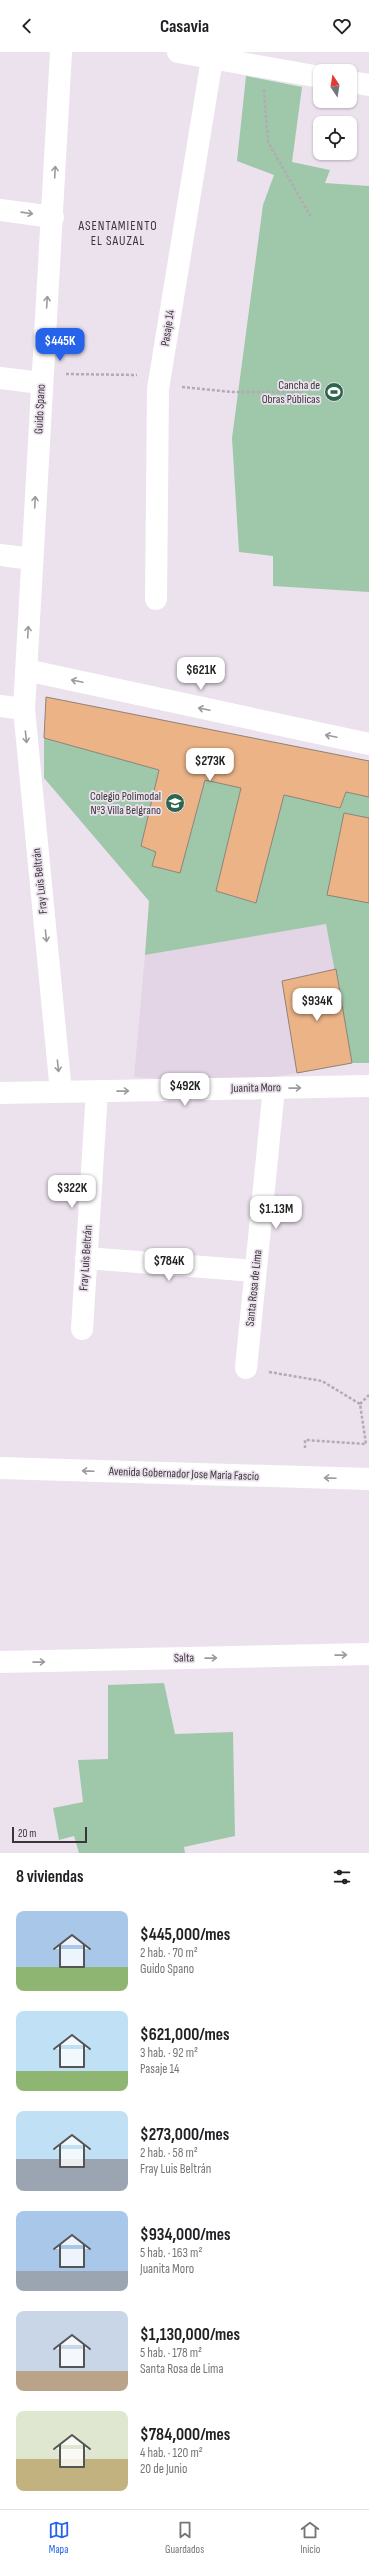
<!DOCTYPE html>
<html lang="es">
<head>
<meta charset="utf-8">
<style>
	body { margin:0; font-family:"Sofia Sans Condensed",sans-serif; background:#f6f6f6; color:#202124; height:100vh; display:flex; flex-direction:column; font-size:15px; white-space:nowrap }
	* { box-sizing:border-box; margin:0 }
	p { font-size:13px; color:#757577 }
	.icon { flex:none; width:22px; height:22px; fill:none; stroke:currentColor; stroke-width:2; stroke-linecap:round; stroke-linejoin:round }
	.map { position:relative; height:1801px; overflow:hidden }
	.drawer { display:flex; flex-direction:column; background:#fff; flex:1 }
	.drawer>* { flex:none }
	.needle { width:26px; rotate:348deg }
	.fabs { position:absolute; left:313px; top:12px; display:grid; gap:8px }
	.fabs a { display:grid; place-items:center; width:44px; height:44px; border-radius:8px; background:#fff; box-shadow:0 1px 3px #0004; font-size:20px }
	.scale { position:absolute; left:12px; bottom:10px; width:75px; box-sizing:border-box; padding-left:4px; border:2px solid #39353a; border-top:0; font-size:11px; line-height:14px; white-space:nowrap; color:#39353a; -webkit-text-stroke:3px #ece2ee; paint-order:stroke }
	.price { position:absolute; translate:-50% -34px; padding:0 9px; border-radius:8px; background:#fff; color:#222; font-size:13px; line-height:26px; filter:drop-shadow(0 1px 2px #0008) }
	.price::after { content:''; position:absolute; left:50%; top:24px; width:12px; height:9px; margin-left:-6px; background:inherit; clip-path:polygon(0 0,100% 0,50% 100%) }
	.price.selected { background:#2563eb; color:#fff }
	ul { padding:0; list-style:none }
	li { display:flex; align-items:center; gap:12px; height:100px; padding:0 16px }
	li span { display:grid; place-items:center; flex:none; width:112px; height:80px; border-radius:8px; color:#555 }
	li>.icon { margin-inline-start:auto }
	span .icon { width:48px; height:48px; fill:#fffc; stroke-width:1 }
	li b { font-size:17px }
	h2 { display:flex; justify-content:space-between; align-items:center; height:48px; padding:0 16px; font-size:17px }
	header { display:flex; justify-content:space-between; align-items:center; height:52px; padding:0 16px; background:#fff; font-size:18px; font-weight:700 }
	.menu { display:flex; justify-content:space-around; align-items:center; height:56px; border-top:1px solid #e0e0e0; background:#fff; font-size:11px; color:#757577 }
	.menu a { display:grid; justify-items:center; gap:2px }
	.menu .selected { color:#2563eb }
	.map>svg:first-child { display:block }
	.built { fill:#e3d4e6 }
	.green { fill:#9ec8a9 }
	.building { fill:#ebb386; stroke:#8e8279 }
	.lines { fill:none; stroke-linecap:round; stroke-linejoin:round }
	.path { stroke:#b2aab4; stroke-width:2.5; stroke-dasharray:3 2; stroke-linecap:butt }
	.minor { stroke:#fff; stroke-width:22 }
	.major { stroke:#fff; stroke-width:22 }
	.oneway { stroke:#9c9a9c }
	.labels { text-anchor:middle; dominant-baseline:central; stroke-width:3.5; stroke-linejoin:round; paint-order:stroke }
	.street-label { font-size:12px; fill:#39353a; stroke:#ece2ee }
	.poi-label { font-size:12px; fill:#39353a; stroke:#ece2ee; text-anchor:end }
	.neighbourhood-label { font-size:13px; letter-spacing:1px; fill:#39353a; stroke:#ece2ee }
</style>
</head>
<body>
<header><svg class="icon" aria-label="back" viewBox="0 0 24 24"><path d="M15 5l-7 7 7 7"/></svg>Casavia<svg class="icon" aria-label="heart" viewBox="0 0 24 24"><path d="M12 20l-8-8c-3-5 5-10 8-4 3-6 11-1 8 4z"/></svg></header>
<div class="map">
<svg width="369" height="1801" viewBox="0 0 369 1801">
	<rect width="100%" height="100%" fill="#ece2ee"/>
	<path class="built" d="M326,872L336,917L282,929L297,1021L228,1033L134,1025L145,903Z"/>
	<path class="green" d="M246,24L302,35L292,110L330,118L325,131L369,134V540L273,534V504L239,500L232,386L263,153L274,123L237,109Z
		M44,686L159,718L141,794L156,800L152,814L180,821L205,728L241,736L216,839L255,851L284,743L340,756L346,740L369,745V1011H352L326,872L145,903L149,849L44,726Z
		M164,1631L175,1682L233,1680L235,1784L184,1795L185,1801H79L74,1784L59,1788L53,1756L83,1750L78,1708L108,1707V1633Z"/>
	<path class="building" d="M46,645L369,709V745L346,740L340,756L284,743L256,851L216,839L241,736L205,728L180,821L152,814L156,800L141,794L159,718L44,686Z
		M344,761L369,766V851L327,843Z
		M336,917L352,1011L297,1021L282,929Z"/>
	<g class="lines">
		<path class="path" d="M264,38L268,90L311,165
			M66,322L137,323
			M182,335L233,340H303
			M269,1320L322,1329L360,1352L366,1392L305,1388V1396
			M360,1352L369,1343"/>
		<path class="minor" d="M178,0L320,25
			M350,30L369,33
			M0,158L53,165
			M0,326L41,331
			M0,503L32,507
			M156,547L158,337L212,7
			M26,618L369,692
			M0,654L24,657
			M61,1040L24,657L61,0
			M0,1041L369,1034
			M86,1206L255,1219
			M82,1277L97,1039
			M246,1316L274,1036"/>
		<path class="major" d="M0,1416L369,1427
			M0,1610L369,1602"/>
	</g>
	<defs><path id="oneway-shaft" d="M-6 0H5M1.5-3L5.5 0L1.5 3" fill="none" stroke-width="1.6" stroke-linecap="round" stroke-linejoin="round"/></defs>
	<g class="oneway">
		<use href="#oneway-shaft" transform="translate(55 120) rotate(-87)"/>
		<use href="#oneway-shaft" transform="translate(27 161) rotate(8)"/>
		<use href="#oneway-shaft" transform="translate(47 250) rotate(-86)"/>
		<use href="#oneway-shaft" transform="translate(35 450) rotate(-87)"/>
		<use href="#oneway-shaft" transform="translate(28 580) rotate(-87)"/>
		<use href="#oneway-shaft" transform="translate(77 629) rotate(-168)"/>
		<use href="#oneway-shaft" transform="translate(204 657) rotate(-168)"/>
		<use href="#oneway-shaft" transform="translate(331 684) rotate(-168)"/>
		<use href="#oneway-shaft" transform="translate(26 685) rotate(84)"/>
		<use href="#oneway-shaft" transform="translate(46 884) rotate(84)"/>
		<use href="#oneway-shaft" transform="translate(58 1014) rotate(84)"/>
		<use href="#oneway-shaft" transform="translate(295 1036) rotate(-1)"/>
		<use href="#oneway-shaft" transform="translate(123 1039) rotate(-1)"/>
		<use href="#oneway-shaft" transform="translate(88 1419) rotate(-178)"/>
		<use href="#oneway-shaft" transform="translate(330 1426) rotate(-178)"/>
		<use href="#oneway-shaft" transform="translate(341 1603) rotate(-1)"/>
		<use href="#oneway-shaft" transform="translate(211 1606) rotate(-1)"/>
		<use href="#oneway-shaft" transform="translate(39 1610) rotate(-1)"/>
	</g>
	<defs>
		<g id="stadium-disc" transform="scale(1)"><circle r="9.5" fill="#2d654d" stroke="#ece2ee"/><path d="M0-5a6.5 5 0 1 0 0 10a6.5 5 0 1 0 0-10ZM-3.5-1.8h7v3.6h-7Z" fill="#fff"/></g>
		<g id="school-disc" transform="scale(1)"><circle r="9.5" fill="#2d654d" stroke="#ece2ee"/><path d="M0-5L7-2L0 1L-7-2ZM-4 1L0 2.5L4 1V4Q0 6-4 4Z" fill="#fff"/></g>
	</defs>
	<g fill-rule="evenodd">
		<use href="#stadium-disc" x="334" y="340"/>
		<use href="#school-disc" x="175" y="751"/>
	</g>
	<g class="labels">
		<g class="street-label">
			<text transform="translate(168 276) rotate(-81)">Pasaje 14</text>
			<text transform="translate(40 357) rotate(-87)">Guido Spano</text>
			<text transform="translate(40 829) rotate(-96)">Fray Luis Beltrán</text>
			<text transform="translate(256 1036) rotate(-1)">Juanita Moro</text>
			<text transform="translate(86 1206) rotate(-86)">Fray Luis Beltrán</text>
			<text transform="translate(254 1236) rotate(-84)">Santa Rosa de Lima</text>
			<text transform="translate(184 1422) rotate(2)">Avenida Gobernador Jose Maria Fascio</text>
			<text transform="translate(184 1606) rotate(-1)">Salta</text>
		</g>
		<g class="poi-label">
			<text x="320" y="333">Cancha de<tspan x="320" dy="14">Obras Públicas</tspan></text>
			<text x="161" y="744">Colegio Polimodal<tspan x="161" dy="14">Nº3 Villa Belgrano</tspan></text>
		</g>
		<g class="neighbourhood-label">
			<text x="118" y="174">ASENTAMIENTO<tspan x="118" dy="15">EL SAUZAL</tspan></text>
		</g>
	</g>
</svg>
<div class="fabs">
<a><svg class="needle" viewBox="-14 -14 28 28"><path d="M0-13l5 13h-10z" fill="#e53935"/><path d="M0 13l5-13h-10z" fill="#757577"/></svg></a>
<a><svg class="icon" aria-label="locate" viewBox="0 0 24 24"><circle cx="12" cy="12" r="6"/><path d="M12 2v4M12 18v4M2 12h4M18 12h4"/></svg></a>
</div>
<div class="scale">20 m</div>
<b class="price selected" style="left:60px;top:310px">$445K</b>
<b class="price" style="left:201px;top:639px">$621K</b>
<b class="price" style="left:210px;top:730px">$273K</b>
<b class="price" style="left:317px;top:970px">$934K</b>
<b class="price" style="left:185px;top:1055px">$492K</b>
<b class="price" style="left:72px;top:1157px">$322K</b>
<b class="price" style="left:276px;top:1178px">$1.13M</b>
<b class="price" style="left:169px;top:1230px">$784K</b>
</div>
<section class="drawer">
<h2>8 viviendas<svg class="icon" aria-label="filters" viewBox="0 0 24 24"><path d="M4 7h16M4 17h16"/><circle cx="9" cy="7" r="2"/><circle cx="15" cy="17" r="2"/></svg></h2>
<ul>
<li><span style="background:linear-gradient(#a9c7e8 70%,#8fb573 0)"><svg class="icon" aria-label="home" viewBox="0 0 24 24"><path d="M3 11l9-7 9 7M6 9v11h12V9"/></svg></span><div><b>$445,000/mes</b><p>2 hab. · 70 m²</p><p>Guido Spano</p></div></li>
<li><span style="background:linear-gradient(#bfe0f5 75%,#8fb573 0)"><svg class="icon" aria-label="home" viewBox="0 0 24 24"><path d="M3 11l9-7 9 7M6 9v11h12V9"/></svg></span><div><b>$621,000/mes</b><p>3 hab. · 92 m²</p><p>Pasaje 14</p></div></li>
<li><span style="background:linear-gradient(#bfe0f5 60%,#9aa5b1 0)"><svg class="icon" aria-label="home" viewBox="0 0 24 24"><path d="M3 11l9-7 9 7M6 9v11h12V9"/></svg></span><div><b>$273,000/mes</b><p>2 hab. · 58 m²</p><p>Fray Luis Beltrán</p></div></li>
<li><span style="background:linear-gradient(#a9c7e8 75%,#9aa5b1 0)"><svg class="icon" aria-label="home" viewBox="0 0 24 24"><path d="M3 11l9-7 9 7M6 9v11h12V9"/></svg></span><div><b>$934,000/mes</b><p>5 hab. · 163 m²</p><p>Juanita Moro</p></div></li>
<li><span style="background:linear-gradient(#c9d6e8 75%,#b9a48a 0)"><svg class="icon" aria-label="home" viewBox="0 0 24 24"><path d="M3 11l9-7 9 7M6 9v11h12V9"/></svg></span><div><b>$1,130,000/mes</b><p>5 hab. · 178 m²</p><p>Santa Rosa de Lima</p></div></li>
<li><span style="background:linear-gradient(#dfe7d0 60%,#c2b280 0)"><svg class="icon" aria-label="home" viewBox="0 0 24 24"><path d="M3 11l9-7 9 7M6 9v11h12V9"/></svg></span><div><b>$784,000/mes</b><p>4 hab. · 120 m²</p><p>20 de Junio</p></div></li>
</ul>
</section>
<nav class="menu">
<a class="selected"><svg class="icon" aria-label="map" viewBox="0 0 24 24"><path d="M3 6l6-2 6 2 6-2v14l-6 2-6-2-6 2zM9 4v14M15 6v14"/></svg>Mapa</a>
<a><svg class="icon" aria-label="saved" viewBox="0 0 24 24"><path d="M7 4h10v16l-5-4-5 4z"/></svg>Guardados</a>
<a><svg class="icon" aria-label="home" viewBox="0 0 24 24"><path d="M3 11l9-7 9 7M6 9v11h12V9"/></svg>Inicio</a>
</nav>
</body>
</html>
